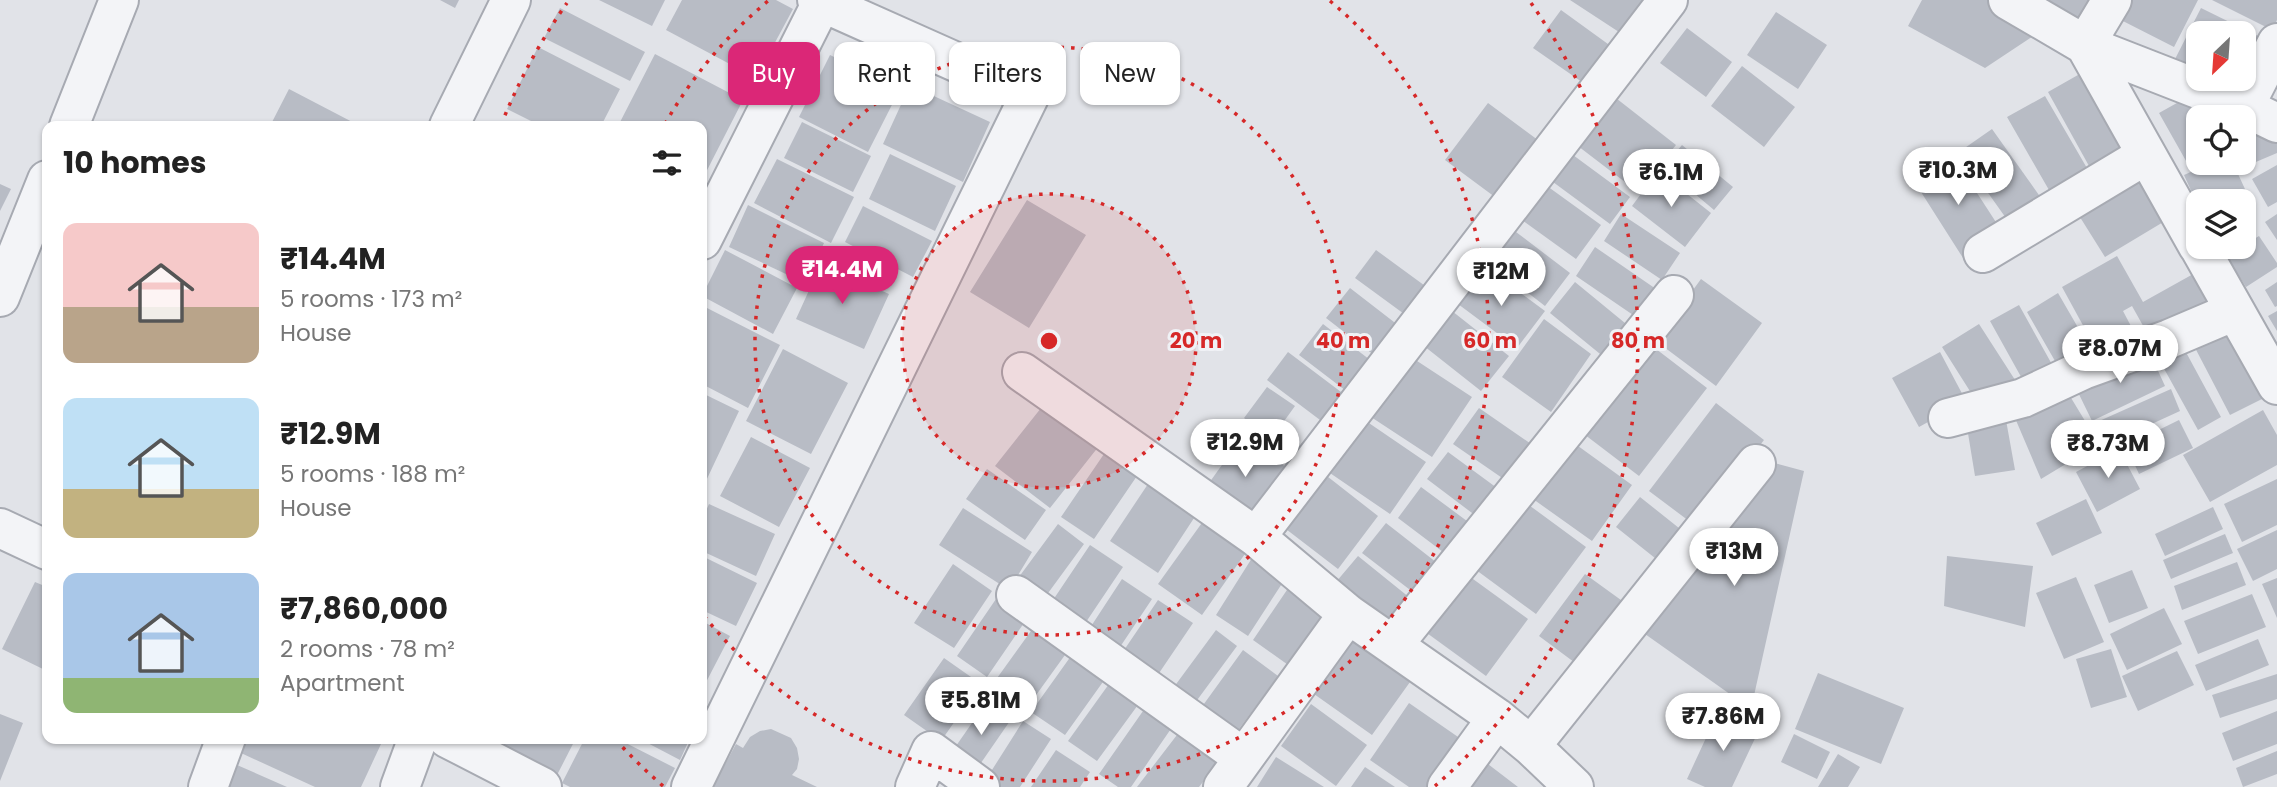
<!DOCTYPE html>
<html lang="en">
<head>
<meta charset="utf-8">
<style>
	body { margin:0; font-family:Poppins,sans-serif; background:#f6f6f6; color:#222; height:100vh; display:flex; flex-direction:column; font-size:26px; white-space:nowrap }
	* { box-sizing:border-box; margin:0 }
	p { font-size:23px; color:#767676 }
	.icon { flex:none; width:38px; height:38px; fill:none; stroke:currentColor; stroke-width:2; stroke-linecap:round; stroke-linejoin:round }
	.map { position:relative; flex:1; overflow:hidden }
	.side { position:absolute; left:42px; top:121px; width:665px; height:623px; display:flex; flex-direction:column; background:#fff; border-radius:14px; box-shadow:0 2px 5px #0004 }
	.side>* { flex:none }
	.hud { position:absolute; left:728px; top:42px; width:665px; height:63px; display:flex; gap:14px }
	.needle { width:46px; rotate:205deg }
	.buttons { position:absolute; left:2186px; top:21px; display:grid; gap:14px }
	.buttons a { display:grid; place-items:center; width:70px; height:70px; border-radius:14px; background:#fff; box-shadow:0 2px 5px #0004; font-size:35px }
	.price { position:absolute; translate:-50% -60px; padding:0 16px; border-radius:24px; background:#fff; color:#222; font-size:23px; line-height:46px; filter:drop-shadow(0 2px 4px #0008) }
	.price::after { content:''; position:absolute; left:50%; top:42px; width:21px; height:16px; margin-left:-10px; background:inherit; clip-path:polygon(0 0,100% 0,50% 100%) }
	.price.current { background:#db2777; color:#fff }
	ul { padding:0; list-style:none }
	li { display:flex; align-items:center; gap:21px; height:175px; padding:0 21px }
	li span { display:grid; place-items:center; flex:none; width:196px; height:140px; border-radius:14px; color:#555 }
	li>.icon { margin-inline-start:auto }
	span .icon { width:84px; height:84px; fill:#fffc; stroke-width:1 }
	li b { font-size:30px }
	h2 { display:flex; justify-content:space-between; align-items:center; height:84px; padding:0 21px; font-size:30px }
	.chip { padding:0 24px; border-radius:14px; background:#fff; box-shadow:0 2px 5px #0004; font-size:24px; line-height:63px }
	.chip.current { background:#db2777; color:#fff }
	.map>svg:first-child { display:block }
	.building { fill:#b8bcc5 }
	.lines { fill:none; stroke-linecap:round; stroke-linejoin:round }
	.minor-casing { stroke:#a7aab2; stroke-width:42 }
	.tertiary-casing { stroke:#a7aab2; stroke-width:42 }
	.minor { stroke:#f3f4f7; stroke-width:38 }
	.tertiary { stroke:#f3f4f7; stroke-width:38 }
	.ring { fill:none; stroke:#d62828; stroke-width:3.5; stroke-dasharray:3.5 7 }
	.centre { fill:#d62828; stroke:#f0f2f6; stroke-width:3.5 }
	.ring-label { font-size:21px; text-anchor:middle; font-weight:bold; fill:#d62828; stroke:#f0f2f6; stroke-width:6; stroke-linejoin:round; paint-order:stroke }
</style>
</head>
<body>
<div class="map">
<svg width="2277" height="787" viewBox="0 0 2277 787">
	<rect width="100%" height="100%" fill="#e1e3e8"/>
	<path class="building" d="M440,0H459L455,8Z
		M599,0H665L652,26Z
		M682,0H776L793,9L756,78L666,30Z
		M1570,0H1645L1622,34Z
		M1922,0H1987L2044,29L1985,68L1908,26Z
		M2039,0H2103L2089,27Z
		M2126,0H2198L2174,47L2117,18Z
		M2212,0H2277V20L2272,30Z
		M560,8L645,52L630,81L544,38Z
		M2201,8L2264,39L2237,95L2205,79H2244V33H2198V75L2173,63Z
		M1561,10L1619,52L1592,89L1533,48Z
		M1776,12L1827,45L1798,89L1747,55Z
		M1687,28L1732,62L1706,97L1660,63Z
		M538,47L620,89L601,126H541L507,109Z
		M655,54L743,100L702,180V126H618Z
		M830,55L900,89L868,152L799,117Z
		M1742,66L1795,107L1764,147L1711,106Z
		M2092,67L2139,149L2094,175L2048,92Z
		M910,85L990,122L963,182L883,144Z
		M289,89L360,126H270Z
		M2193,94L2206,117H2198V163L2190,168L2159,113Z
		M1612,95L1676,145L1638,192L1574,143Z
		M2045,96L2091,175L2053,197L2007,117Z
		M1488,103L1546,146L1503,203L1445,160Z
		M2235,108L2277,132V153L2244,167L2242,163H2244V117H2216L2215,115Z
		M802,122L871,156L853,192L784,158Z
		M1992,129L2046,205L2013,228L1959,152Z
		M1682,145L1733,187L1714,210L1663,167Z
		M890,154L956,186L935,231L869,199Z
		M1573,155L1630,197L1610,224L1553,182Z
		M1953,156L2003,233L1963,258L1914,181Z
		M777,159L854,197L831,243L754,203Z
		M2143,163L2175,215L2105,257L2073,206Z
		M2211,163H2233L2250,200L2244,203L2198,201V206L2184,175Z
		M2277,165V202L2268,207L2252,179Z
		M1658,171L1711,213L1685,247L1632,206Z
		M0,184L11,189L0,211Z
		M1547,186L1601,225L1576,259L1522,220Z
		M1027,200L1086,235L1029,328L970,292Z
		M748,205L824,243L805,283L729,247Z
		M863,206L932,241L913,277L845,242Z
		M1621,214L1680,253L1662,280L1604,241Z
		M2277,214V240L2265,222Z
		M1516,232L1570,273L1545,306L1491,264Z
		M2259,236L2277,263V267L2246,287L2226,256Z
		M1595,247L1656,289L1636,317L1576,276Z
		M725,250L797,288L773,334L702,296Z
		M1376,250L1432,291L1411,319L1355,278Z
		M2117,256L2143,302L2195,273L2214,306L2151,340L2132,306L2123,311L2133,330L2097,351L2062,287Z
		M821,264L889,294L864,349L796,319Z
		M1485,267L1545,311L1517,348L1458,304Z
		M1701,279L1762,323L1716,386L1656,341Z
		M1575,282L1631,328L1605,358L1550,313Z
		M2277,282V306L2275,307L2265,290Z
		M1350,288L1403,329L1379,359L1326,318Z
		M2058,293L2091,350L2059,368L2027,312Z
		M2019,305L2054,368L2025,384L1990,321Z
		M707,308L780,345L748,408L702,384V318Z
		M1452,311L1509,356L1481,391L1424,346Z
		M2277,311V331L2268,316Z
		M1544,319L1591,354L1551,412L1502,377Z
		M2237,319L2274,393L2230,415L2192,342Z
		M1323,324L1378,366L1354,397L1299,355Z
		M1979,324L2017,383L1980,407L1942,347Z
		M1643,339L1707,388L1639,476L1576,428Z
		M2181,343L2221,417L2198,430L2157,356Z
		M783,349L848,383L811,454L746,421Z
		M2148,349L2165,386L2092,421L2074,384Z
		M1288,352L1349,398L1328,426L1267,380Z
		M1940,352L1966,401L1919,427L1892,378Z
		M1411,357L1472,397L1432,457L1371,417Z
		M2062,383L2099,444L2041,479L2012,411Z
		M1267,387L1295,406L1272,438L1244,418Z
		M2171,389L2180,411L2108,444L2097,422Z
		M702,393L739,411L705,483L702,481Z
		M1045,403L1099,446L1050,508L995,466Z
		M1716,403L1764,440L1697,527L1649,491Z
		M1479,408L1534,446L1508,482L1453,444Z
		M2004,409L2015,470L1975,476L1965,415Z
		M2263,410L2277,435V465L2210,502L2183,455Z
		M1363,419L1426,462L1390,514L1327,471Z
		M2179,420L2193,448L2139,474L2126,446Z
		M751,437L810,468L779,527L720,496Z
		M1242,437L1286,467L1248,521L1204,490Z
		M1567,438L1632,485L1592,541L1526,494Z
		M2119,449L2140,489L2097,512L2076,472Z
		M1106,451L1139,473L1094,539L1061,517Z
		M1448,452L1497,488L1476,516L1427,479Z
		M1767,461L1804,471L1751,709L1645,634Z
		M987,469L1046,510L1025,540L966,499Z
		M1323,473L1378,516L1338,569L1282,526Z
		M2277,479V525L2242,542L2224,504Z
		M1148,484L1196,515L1158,573L1110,541Z
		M1421,487L1471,524L1447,555L1398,518Z
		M1518,497L1586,547L1536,614L1468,564Z
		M1640,497L1689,536L1665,566L1616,527Z
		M2086,499L2102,533L2052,556L2036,523Z
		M709,504L775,534L756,576L702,551V520Z
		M2213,507L2223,529L2165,556L2155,534Z
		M963,508L1032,552L1009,590L939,545Z
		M1204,520L1247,551L1202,615L1158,584Z
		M1386,523L1441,566L1418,596L1362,553Z
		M1058,524L1084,544L1043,600L1016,581Z
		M2277,530V569L2253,581L2237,549Z
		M2225,534L2233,553L2171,579L2163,560Z
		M1090,545L1123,567L1082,628L1049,606Z
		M702,556L757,583L736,626L702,610Z
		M1358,556L1415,602L1393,629L1336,582Z
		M1947,556L2033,566L2025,627L1944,606Z
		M1252,558L1285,579L1248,636L1216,615Z
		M2237,562L2246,585L2182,610L2174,586Z
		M953,564L992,591L954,648L914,623Z
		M2132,570L2148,608L2109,623L2094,585Z
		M1462,571L1528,619L1486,676L1420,628Z
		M1585,574L1632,608L1586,671L1539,636Z
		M2076,577L2104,642L2064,659L2036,593Z
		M2277,578V618L2262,584Z
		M1122,579L1152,599L1114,656L1084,637Z
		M35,582L47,587V671L2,649Z
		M1289,587L1327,612L1291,667L1253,640Z
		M2252,594L2266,627L2198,654L2184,621Z
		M996,599L1026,620L987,677L957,656Z
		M1158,600L1193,623L1153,682L1118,659Z
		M2164,608L2182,644L2127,670L2110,634Z
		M702,621L730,636L702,690Z
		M1036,624L1070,648L1021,716L987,692Z
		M1216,630L1237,646L1192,707L1171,691Z
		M2258,639L2269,665L2206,691L2195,665Z
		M1352,641L1410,682L1372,735L1314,694Z
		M2111,649L2127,697L2091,708L2076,659Z
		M1243,650L1278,676L1236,733L1201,708Z
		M2177,651L2194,685L2138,711L2122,676Z
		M1071,656L1105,679L1065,735L1031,712Z
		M944,658L981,684L941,741L904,715Z
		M1818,673L1904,708L1881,764L1795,729Z
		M2277,674V699L2220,718L2212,695Z
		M1114,677L1143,698L1097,761L1068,741Z
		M988,700L1012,718L974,773L949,756Z
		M1150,701L1177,720L1131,787H1118L1099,774Z
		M1409,703L1461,739L1427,787H1409L1370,760Z
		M1311,704L1367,745L1336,786L1281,746Z
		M2277,711V744L2233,761L2222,733Z
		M1718,712L1759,730L1732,787H1705L1687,779Z
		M0,714L23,723L0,781Z
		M1023,721L1051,739L1020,787H995L985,781Z
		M771,729L791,738L797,748L799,759L797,769L792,775L817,787H713L736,744L743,748L750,737L760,731Z
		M1180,731L1219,761L1199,787H1137Z
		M1794,734L1830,752L1817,779L1781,762Z
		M248,738H368L381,744L361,787H315L241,753Z
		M478,738H576L556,777Z
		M585,738H616L675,768L665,787H570L562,783Z
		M638,738H690L680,760Z
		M1056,750L1090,772L1080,787H1031Z
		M2277,751V774L2243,787L2236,768Z
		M1838,754L1860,767L1848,787H1818Z
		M1276,757L1324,787H1257Z
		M1484,761L1518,787H1464Z
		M237,765L287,787H227Z
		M1365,767L1395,787H1351Z"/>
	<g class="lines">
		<g class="minor-casing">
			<path id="minor" d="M2008,0L2085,45L2244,107L2277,123
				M2112,0L2085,45L2198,246
				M2244,107L2277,43
				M449,126L511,0
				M702,240L823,0
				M2199,247L2277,385
				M1983,253L2146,155
				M1022,372L1256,537L1348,614L1497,718L1531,746L1574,787
				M1948,418L2023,398L2083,370L2169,339L2235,311
				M1256,537L1668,0
				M1016,595L1244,758
				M1393,645L1674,295
				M1531,746L1756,464
				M208,787L226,738
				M400,787L418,738
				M691,787L1030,95L817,0
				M915,787L931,751L980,787
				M1223,787L1348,614
				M1447,787L1497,718"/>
		</g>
		<g class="tertiary-casing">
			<path id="tertiary" d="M69,126L119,0
				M0,297L47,180
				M0,528L47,550
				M447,738L542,787"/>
		</g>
		<use href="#minor" class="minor"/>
		<use href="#tertiary" class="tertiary"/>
	</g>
	<circle cx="1049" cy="341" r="147" fill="#d62828" fill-opacity=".12"/>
	<g class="ring">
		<circle cx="1049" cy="341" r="147"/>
		<circle cx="1049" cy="341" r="294"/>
		<path d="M665 124A441 441 0 0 1 768 1M1330 1A441 441 0 1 1 704 616"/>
		<path d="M663 786A589 589 0 0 1 615 739M501 125A589 589 0 0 1 567 3M1531 3A589 589 0 0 1 1435 786"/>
	</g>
	<circle cx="1049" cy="341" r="10" class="centre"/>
	<g class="ring-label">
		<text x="1196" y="348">20 m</text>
		<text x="1343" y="348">40 m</text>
		<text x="1490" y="348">60 m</text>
		<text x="1638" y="348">80 m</text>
	</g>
</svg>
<div class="buttons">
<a><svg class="needle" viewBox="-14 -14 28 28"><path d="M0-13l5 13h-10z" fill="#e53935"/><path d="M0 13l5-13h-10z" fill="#767676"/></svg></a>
<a><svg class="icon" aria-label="locate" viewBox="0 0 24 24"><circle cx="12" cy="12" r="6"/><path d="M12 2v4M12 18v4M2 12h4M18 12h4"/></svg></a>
<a><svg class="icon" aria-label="layers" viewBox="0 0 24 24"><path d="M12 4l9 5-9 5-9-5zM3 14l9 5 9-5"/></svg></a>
</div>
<b class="price" style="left:1958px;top:207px">₹10.3M</b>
<b class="price" style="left:1671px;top:209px">₹6.1M</b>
<b class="price current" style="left:842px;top:306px">₹14.4M</b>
<b class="price" style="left:1501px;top:308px">₹12M</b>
<b class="price" style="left:2120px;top:385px">₹8.07M</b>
<b class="price" style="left:1245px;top:479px">₹12.9M</b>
<b class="price" style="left:2108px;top:480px">₹8.73M</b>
<b class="price" style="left:1734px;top:588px">₹13M</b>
<b class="price" style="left:981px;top:737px">₹5.81M</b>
<b class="price" style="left:1723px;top:753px">₹7.86M</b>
<div class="hud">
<a class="chip current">Buy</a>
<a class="chip">Rent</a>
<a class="chip">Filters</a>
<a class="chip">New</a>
</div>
<section class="side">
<h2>10 homes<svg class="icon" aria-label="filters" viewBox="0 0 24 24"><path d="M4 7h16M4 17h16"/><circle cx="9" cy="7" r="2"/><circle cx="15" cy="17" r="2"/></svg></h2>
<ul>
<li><span style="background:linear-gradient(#f6c9c9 60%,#b9a48a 0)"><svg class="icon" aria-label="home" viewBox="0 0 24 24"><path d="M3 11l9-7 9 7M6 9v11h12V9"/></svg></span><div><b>₹14.4M</b><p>5 rooms · 173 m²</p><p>House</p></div></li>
<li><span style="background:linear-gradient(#bfe0f5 65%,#c2b280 0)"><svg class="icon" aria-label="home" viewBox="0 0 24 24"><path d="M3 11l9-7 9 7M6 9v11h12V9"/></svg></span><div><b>₹12.9M</b><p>5 rooms · 188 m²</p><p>House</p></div></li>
<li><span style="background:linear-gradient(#a9c7e8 75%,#8fb573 0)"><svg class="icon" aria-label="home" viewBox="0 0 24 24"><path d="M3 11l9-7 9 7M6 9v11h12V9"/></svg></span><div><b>₹7,860,000</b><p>2 rooms · 78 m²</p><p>Apartment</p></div></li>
</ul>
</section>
</div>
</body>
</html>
